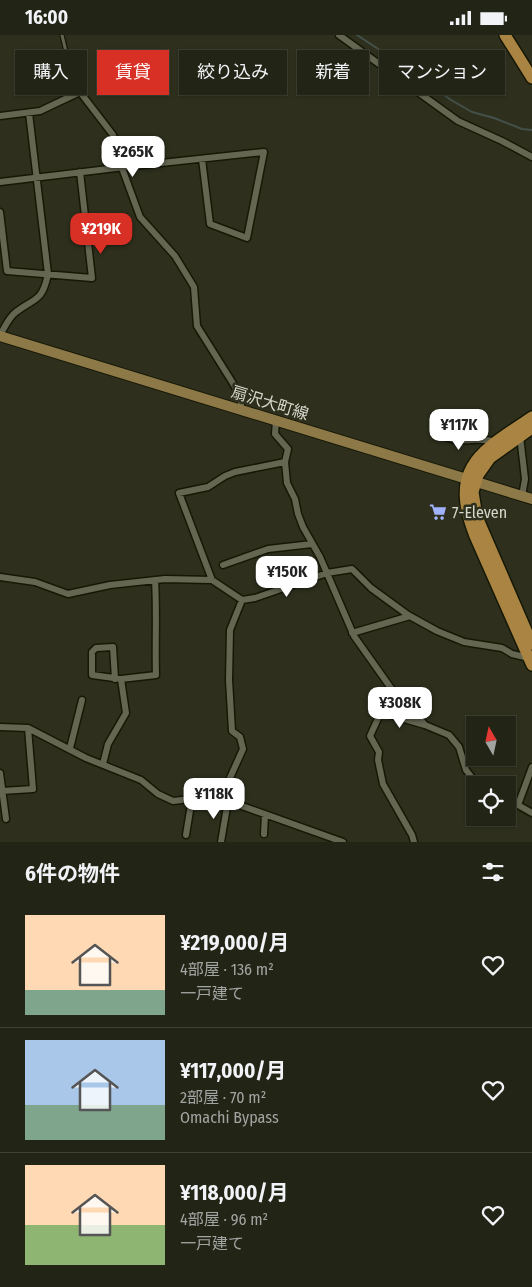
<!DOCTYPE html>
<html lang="ja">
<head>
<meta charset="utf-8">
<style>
	body { margin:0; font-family:"Fira Sans Condensed","Noto Sans JP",sans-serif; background:#2e3023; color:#f1f3f6; height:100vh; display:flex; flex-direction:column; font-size:19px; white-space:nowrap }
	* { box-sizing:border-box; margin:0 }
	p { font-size:16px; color:#a2a4a1 }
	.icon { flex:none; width:28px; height:28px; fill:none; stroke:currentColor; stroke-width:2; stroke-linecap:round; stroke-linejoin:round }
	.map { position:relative; height:807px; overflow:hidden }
	.sheet { display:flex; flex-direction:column; background:#222416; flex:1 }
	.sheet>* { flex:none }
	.guide { position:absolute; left:15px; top:15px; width:502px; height:45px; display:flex; gap:10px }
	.needle { width:32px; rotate:351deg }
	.buttons { position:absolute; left:466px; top:681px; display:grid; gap:10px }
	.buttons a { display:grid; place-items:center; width:50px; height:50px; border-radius:0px; background:#222416; box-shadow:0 1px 4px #0004,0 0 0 1px #3f4135; font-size:25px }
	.price { position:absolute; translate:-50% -42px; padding:0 11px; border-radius:10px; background:#fff; color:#222; font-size:16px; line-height:32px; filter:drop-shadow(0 1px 2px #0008) }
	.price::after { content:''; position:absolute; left:50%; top:30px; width:15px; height:11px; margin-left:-8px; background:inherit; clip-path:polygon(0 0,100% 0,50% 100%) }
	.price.current { background:#d93025; color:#fff }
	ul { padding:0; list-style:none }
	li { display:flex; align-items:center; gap:15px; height:125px; padding:0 25px }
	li+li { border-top:1px solid #3f4135 }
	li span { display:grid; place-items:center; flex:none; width:140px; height:100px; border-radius:0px; color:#555 }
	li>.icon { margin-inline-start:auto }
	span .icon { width:60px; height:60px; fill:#fffc; stroke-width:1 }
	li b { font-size:21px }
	h2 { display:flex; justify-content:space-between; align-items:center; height:60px; padding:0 25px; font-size:21px }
	.pill { padding:0 18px; border-radius:0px; background:#222416; box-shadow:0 1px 4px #0004,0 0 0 1px #3f4135; font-size:18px; line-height:45px }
	.pill.current { background:#d93025; color:#fff }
	.status { display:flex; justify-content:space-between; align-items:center; height:35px; padding:0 25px; background:#222416; direction:ltr }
	.status svg { height:14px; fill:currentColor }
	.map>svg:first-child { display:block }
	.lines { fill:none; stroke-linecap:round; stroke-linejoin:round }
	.stream { stroke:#44504a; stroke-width:2 }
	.lane-casing { stroke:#161806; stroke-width:5.5 }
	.street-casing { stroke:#161806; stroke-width:9 }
	.primary-casing { stroke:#161806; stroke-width:12 }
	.highway-casing { stroke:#161806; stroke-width:14 }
	.lane { stroke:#646652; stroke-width:3 }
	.street { stroke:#646652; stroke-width:6 }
	.primary { stroke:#8d7848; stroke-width:10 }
	.highway { stroke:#a98442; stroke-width:11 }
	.labels { text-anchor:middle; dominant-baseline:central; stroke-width:5; stroke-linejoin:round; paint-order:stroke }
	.street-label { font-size:16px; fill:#d7d8cc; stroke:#2e301d }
	.poi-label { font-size:16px; fill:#d7d8cc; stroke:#2e301d; text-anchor:start }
</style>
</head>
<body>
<div class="status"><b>16:00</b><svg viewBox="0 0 49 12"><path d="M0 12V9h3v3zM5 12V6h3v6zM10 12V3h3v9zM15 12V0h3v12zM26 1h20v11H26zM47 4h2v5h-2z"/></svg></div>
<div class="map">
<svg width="532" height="807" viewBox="0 0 532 807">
	<rect width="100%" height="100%" fill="#2e301d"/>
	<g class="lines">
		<path class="stream" d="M357,0L416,39L451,65L472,77L494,83L522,94L532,95"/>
		<g class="lane-casing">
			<path id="lane" d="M62,0L67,21L80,56"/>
		</g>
		<g class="street-casing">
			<path id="street" d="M339,0L458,86L502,106L532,122
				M0,81L40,76L80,57L113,100L122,133L140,182L175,221L194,252L197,291L234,350L241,363V375
				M0,147C88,136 176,126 264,117L247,203L210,189L202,124
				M0,177L7,236L92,243L80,137
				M0,300C5,292 9,282 16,277C36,262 42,267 48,239L29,78
				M276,385L275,399L288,414L285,427L287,448L295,464L298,479L303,492L320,522L354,601L393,656L404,665L425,690L449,700L459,712L466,735L477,749L481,750
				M438,396C455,413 476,400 495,407
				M520,401L525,444L522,461
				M223,530L268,514L312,509
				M0,542L35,547L68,559L110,550L165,544L212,545L242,565L255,563L327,538L352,534L371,553L408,580L437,596L464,607L502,613L512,619L529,623
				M212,545L179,458L208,452L225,441L235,437L285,427
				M352,598L410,581
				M115,644L113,612L96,613L92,617V640L121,644
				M391,655L370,701L379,717L378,725L383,749L412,800L414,807
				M380,677L425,690
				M0,692L28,693L86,723L141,745L158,759L173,766L208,762L228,766L343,807
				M70,713L82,665
				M103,729L108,709L126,678L121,644L156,640C155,608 157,577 155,545
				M0,738L6,784
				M2,756L33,754L28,693
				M508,759L518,770L532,778
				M220,765L243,714L240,702L232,696L229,645L230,595L242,565
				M518,770L532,732
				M264,799L265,779
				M186,800L192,763
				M221,807L228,766"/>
		</g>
		<g class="primary-casing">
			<path id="primary" d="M0,301L532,464"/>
		</g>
		<g class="highway-casing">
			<path id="highway" d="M505,0L532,43
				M532,382C480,417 448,432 475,501L532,630
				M532,393L490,423L478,440L473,457L477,482L532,609"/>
		</g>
		<use href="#lane" class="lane"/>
		<use href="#street" class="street"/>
		<use href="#primary" class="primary"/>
		<use href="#highway" class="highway"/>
	</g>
	<defs>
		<g id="supermarket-bare" transform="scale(1.35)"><path d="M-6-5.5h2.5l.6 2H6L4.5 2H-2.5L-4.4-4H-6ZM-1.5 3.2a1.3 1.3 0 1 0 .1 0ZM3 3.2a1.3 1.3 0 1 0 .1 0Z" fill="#a1b2fd" stroke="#2e301d" stroke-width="2.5" paint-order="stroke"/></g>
	</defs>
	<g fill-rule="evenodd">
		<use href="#supermarket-bare" x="438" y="477"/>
	</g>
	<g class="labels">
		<g class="street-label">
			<text transform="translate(270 368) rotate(17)">扇沢大町線</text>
		</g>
		<g class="poi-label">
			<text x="452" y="477">7-Eleven</text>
		</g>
	</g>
</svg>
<div class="buttons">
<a><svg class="needle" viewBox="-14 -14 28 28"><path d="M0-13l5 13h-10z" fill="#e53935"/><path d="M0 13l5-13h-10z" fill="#a2a4a1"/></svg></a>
<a><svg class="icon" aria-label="locate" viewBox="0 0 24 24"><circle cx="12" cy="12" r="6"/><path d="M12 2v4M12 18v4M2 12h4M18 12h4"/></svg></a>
</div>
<b class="price" style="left:133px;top:143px">¥265K</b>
<b class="price current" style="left:101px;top:220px">¥219K</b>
<b class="price" style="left:459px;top:416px">¥117K</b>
<b class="price" style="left:287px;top:563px">¥150K</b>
<b class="price" style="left:400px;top:694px">¥308K</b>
<b class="price" style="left:214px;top:785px">¥118K</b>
<div class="guide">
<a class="pill">購入</a>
<a class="pill current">賃貸</a>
<a class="pill">絞り込み</a>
<a class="pill">新着</a>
<a class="pill">マンション</a>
</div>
</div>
<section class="sheet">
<h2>6件の物件<svg class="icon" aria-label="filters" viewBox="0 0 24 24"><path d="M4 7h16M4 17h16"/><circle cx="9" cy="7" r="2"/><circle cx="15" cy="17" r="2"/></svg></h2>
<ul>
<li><span style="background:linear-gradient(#ffd9b3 75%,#7fa58c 0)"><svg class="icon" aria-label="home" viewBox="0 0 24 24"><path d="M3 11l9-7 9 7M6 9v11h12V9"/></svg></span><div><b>¥219,000/月</b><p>4部屋 · 136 m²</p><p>一戸建て</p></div><svg class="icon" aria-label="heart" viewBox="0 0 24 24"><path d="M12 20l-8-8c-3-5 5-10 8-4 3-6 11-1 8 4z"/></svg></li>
<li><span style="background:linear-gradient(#a9c7e8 65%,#7fa58c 0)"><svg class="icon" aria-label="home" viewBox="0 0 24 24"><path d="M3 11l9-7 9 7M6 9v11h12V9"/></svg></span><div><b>¥117,000/月</b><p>2部屋 · 70 m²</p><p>Omachi Bypass</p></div><svg class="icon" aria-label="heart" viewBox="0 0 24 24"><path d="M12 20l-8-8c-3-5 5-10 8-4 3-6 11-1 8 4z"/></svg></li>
<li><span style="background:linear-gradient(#ffd9b3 60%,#8fb573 0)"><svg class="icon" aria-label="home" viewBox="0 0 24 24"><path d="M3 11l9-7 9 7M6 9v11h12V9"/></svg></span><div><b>¥118,000/月</b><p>4部屋 · 96 m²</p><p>一戸建て</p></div><svg class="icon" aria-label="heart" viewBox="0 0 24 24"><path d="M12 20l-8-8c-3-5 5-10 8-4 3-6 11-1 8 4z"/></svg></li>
</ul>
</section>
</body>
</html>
